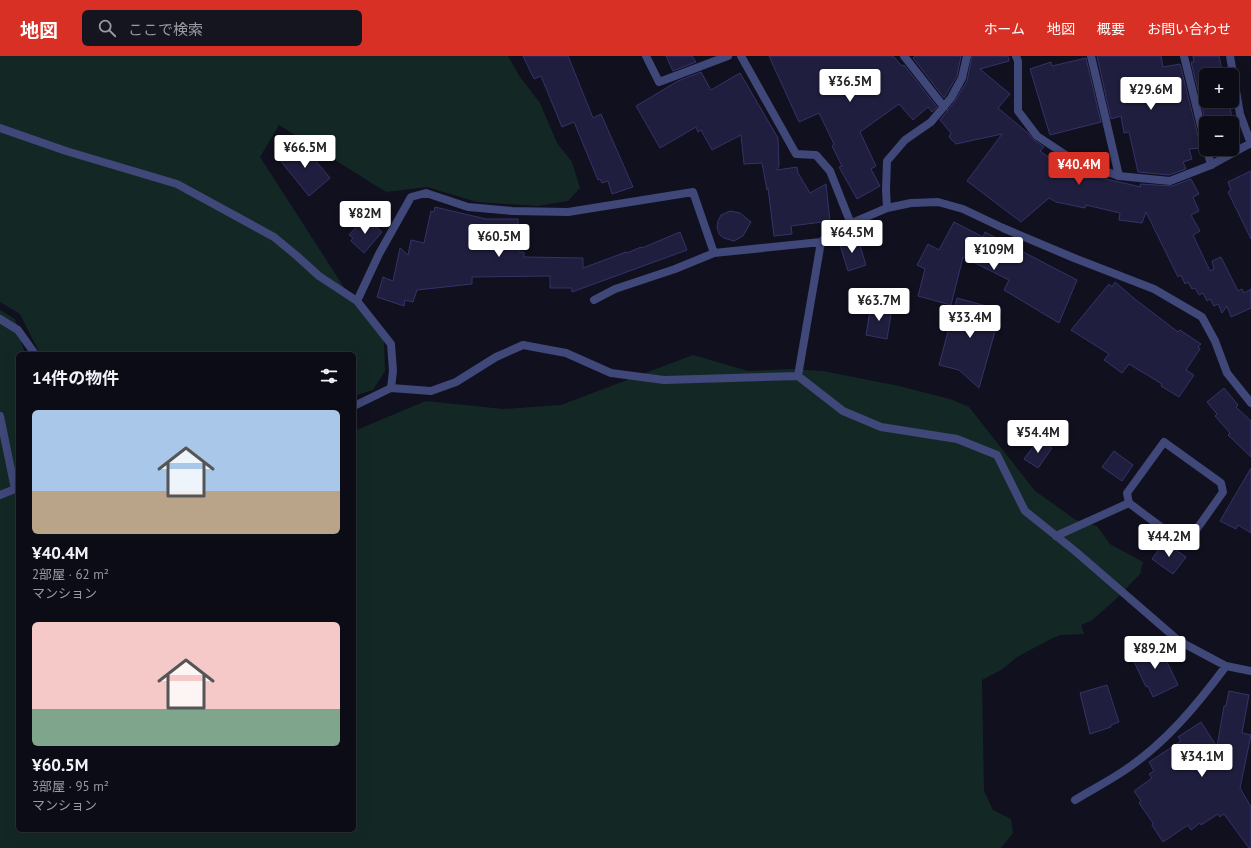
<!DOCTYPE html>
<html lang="ja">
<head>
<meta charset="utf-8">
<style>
	body { margin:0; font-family:"PT Sans","Noto Sans JP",sans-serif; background:#151520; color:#f1f3f6; height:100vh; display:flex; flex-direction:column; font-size:15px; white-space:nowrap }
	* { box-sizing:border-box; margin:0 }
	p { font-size:13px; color:#9a9ba1 }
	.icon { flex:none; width:22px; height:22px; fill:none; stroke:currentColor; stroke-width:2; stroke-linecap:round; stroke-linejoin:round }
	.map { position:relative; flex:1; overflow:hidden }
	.drawer { position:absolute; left:16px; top:296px; width:340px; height:480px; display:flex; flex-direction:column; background:#0c0c17; border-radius:6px; box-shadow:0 4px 16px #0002,0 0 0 1px #2c2c36 }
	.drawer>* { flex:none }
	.controls { position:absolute; left:1199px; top:12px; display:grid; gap:8px }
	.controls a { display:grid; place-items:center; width:40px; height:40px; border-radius:6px; background:#0c0c17; box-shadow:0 4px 16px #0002,0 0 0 1px #2c2c36; font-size:20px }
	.price { position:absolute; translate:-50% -34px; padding:0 9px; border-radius:4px; background:#fff; color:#222; font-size:13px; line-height:26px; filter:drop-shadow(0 1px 2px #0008) }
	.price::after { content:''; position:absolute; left:50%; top:24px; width:12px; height:9px; margin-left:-6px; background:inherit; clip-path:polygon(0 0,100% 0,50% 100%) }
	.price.selected { background:#d93025; color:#fff }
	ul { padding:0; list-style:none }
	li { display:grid; align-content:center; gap:8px; height:212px; padding:0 16px }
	li span { display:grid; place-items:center; height:124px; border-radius:6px; color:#555 }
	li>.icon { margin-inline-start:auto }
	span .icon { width:72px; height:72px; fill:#fffc; stroke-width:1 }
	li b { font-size:17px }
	h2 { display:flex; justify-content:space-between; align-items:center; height:48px; padding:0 16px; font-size:17px }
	header { display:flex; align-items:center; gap:24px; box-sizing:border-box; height:56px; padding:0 20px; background:#d93025; color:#fff }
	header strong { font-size:19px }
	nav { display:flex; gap:22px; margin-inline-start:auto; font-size:14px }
	.search { width:280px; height:36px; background:#151520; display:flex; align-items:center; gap:10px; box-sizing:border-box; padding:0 14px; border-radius:6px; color:#9a9ba1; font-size:15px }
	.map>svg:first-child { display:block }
	.green { fill:#132825 }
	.building { fill:#201e3e; stroke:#353367 }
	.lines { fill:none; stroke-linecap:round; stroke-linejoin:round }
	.service { stroke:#404779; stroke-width:8 }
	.minor { stroke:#404779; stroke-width:8 }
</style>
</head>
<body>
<header>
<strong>地図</strong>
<div class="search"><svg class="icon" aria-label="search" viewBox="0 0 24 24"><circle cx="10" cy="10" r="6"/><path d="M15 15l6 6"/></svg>ここで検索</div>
<nav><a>ホーム</a><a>地図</a><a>概要</a><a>お問い合わせ</a></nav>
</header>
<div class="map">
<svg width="1251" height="792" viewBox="0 0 1251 792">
	<rect width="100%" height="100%" fill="#10101f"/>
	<path class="green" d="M0,0H508L520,21L540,47L557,87L572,106L580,132L568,145L537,150L477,146L427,131L386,136L279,69L260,101L345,233L384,282L385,315L373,334L354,340V298H40L20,258L0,246Z
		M0,254L15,263L25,298H18V774H354V375L426,345L503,353L561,349L693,299L748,315L791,313L823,315L899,330L950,343L969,351L1035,435L1076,464L1097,470L1110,488L1143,506L1140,518L1115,544L1091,565L1081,569L1084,578L1060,579L1049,584L1017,601L1001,614L982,624L984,735L993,754L1011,763L1013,777L1001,792H0Z"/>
	<path class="building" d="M523,0H568L593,62L601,58L633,131L612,138L608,125L602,127L600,123L598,124L574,66L562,71L541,20L534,23Z
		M666,0H692L696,6L673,15Z
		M769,0H893L902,10L904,9L937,51L932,56L928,51L913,64L899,48L860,76L876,110L871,113L880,130L857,143L839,111L842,110L832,90L834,88L819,57L799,66Z
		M915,0H961L957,20L944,42L913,2Z
		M972,0H1008L1009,5L980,13L1010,38L998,52L1029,78L1034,84L1044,91L1040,95L1055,106L1071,115L1141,131L1140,128L1172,130L1191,123L1199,138L1193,141L1199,155L1191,159L1200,175L1193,179L1210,215L1214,213L1212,205L1221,201L1238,235L1242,233L1244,237L1251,233V252L1231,261L1227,250L1222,257L1218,248L1214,250L1210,243L1207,245L1203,237L1199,239L1195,232L1192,233L1188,226L1185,228L1181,219L1178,221L1146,156L1142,167L1119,164L1120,157L1086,149L1085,152L1056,146L1049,142L1021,166L967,125L1002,78L956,88L949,81L951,77L940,64L955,45L967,25Z
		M1097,0H1161L1163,11L1180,8L1201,92L1189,93L1192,103L1183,106L1186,113L1169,119L1138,116L1129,76L1124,77L1121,60L1111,63Z
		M1193,0H1219L1223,19H1206V45H1229L1236,85H1232V67H1206L1191,6H1194Z
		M1086,2L1101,66L1050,79L1030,13L1051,6L1052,10Z
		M701,16L711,34L740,17L778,82L779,109L777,114L797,111L798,117L810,137L826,128L830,165L791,170L792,178L774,180L768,132L767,134L762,107L744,108L741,79L712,94L701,74L698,76L696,71L660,92L636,50L678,25Z
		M300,86L330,122L309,140L279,103Z
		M1251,115V183L1228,136L1231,134L1228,126Z
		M435,151L486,163H518L519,196H524V201L583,202V212L626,196L627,197L641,191L642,192L680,176L687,194L572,236V232H550V220L472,221V228L417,234L413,246L405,244L404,250L377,241L383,221L393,225L400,192L408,199L411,184L424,187L431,155L434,156Z
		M730,155L740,157L751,166L743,180L734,185L724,182L719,178L717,171L718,165L721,159Z
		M365,161L382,176L364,197L351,185L353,182L349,179Z
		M954,166L983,181L985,176L1077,224L1059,267L1004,234L1009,224L963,201L951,249L918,240L925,213L917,209L928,188L939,194Z
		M857,180L866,209L848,215L839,186Z
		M1115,226L1136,244L1178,276L1180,274L1201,288L1198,291L1200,293L1186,314L1194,319L1179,341L1161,330L1162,328L1129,308L1122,317L1104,304L1109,298L1071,274L1109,228L1112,231Z
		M957,242L1001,254L979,332L959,314L939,309Z
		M871,248L892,252L887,283L866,279Z
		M1224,332L1238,349L1236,351L1251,365V401L1228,379L1230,377L1215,360L1217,358L1207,346Z
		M1039,383L1052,392L1038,412L1024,403Z
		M1114,395L1133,409L1122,425L1102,411Z
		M1251,412V477L1238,469L1236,473L1220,465Z
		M1164,486L1186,501L1173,518L1152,503Z
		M1154,588L1155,591L1159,589L1178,629L1153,641L1148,630L1146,631L1131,599Z
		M1107,629L1119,666L1111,669V671L1090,678L1080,637Z
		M1229,635L1249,639L1242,677L1251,679L1240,732L1251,751V792H1249L1224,758L1220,761L1218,758L1201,769L1200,767L1191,774L1188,769L1163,786L1152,769L1153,767L1139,747L1141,745L1134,735L1152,722L1149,718L1154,715L1149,706L1181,685L1178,681L1201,666L1217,691L1224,650H1226Z"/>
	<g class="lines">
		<path class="service" d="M646,0L659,26L728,0
			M1091,0L1119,120
			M1184,0L1206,90
			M1207,93L1211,109
			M0,360L15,433L0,439
			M1164,386L1221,427L1223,436L1189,484L1181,486L1129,447L1127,437Z
			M1056,480L1129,447"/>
		<path class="minor" d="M741,0L796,98L816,99L830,115L851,168
			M904,0L944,51
			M1016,0L1018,5V55L1037,80L1075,105L1119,120L1170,125L1211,109L1251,87
			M1230,0L1240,58L1251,88
			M0,72L66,95L177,128L274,181L297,200L319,220L357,245L391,288L393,315L391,332
			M887,152L886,134L887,105L905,84L931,66L951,42L962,22L967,0
			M594,244L615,233L675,213L714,197L821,186
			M357,245L379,198L411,141L426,137L468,151L512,155L568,156L693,136L714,197
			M0,263L18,274L35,298
			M798,320L821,186L831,176L887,152L911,147L938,146L963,153L1003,172L1074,202L1154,233L1202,261L1215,285L1227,317L1251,347
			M354,350L391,332L431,335L456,326L496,301L523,289L566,297L611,317L664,324L798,320L843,355L881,371L957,383L997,399L1025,455L1075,495L1179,585L1226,610L1251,615
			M1075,744C1091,734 1107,726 1122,716C1164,689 1197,649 1226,610"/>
	</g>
</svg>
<div class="controls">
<a>+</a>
<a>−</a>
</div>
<b class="price" style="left:850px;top:47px">¥36.5M</b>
<b class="price" style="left:1151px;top:55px">¥29.6M</b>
<b class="price" style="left:305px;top:113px">¥66.5M</b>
<b class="price selected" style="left:1079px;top:130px">¥40.4M</b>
<b class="price" style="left:365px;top:179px">¥82M</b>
<b class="price" style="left:852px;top:198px">¥64.5M</b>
<b class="price" style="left:499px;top:202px">¥60.5M</b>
<b class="price" style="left:994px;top:215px">¥109M</b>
<b class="price" style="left:879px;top:266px">¥63.7M</b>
<b class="price" style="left:970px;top:283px">¥33.4M</b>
<b class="price" style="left:1038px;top:398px">¥54.4M</b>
<b class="price" style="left:1169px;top:502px">¥44.2M</b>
<b class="price" style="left:1155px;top:614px">¥89.2M</b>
<b class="price" style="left:1202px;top:722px">¥34.1M</b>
<section class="drawer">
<h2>14件の物件<svg class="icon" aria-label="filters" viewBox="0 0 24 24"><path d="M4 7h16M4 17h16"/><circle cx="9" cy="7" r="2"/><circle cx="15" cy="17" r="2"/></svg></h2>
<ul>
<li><span style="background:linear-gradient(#a9c7e8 65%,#b9a48a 0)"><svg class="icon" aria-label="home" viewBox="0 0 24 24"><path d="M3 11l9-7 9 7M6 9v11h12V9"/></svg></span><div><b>¥40.4M</b><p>2部屋 · 62 m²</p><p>マンション</p></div></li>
<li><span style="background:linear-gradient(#f6c9c9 70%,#7fa58c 0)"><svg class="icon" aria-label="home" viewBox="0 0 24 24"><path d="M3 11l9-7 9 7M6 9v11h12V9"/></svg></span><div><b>¥60.5M</b><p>3部屋 · 95 m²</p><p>マンション</p></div></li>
</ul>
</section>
</div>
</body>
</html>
